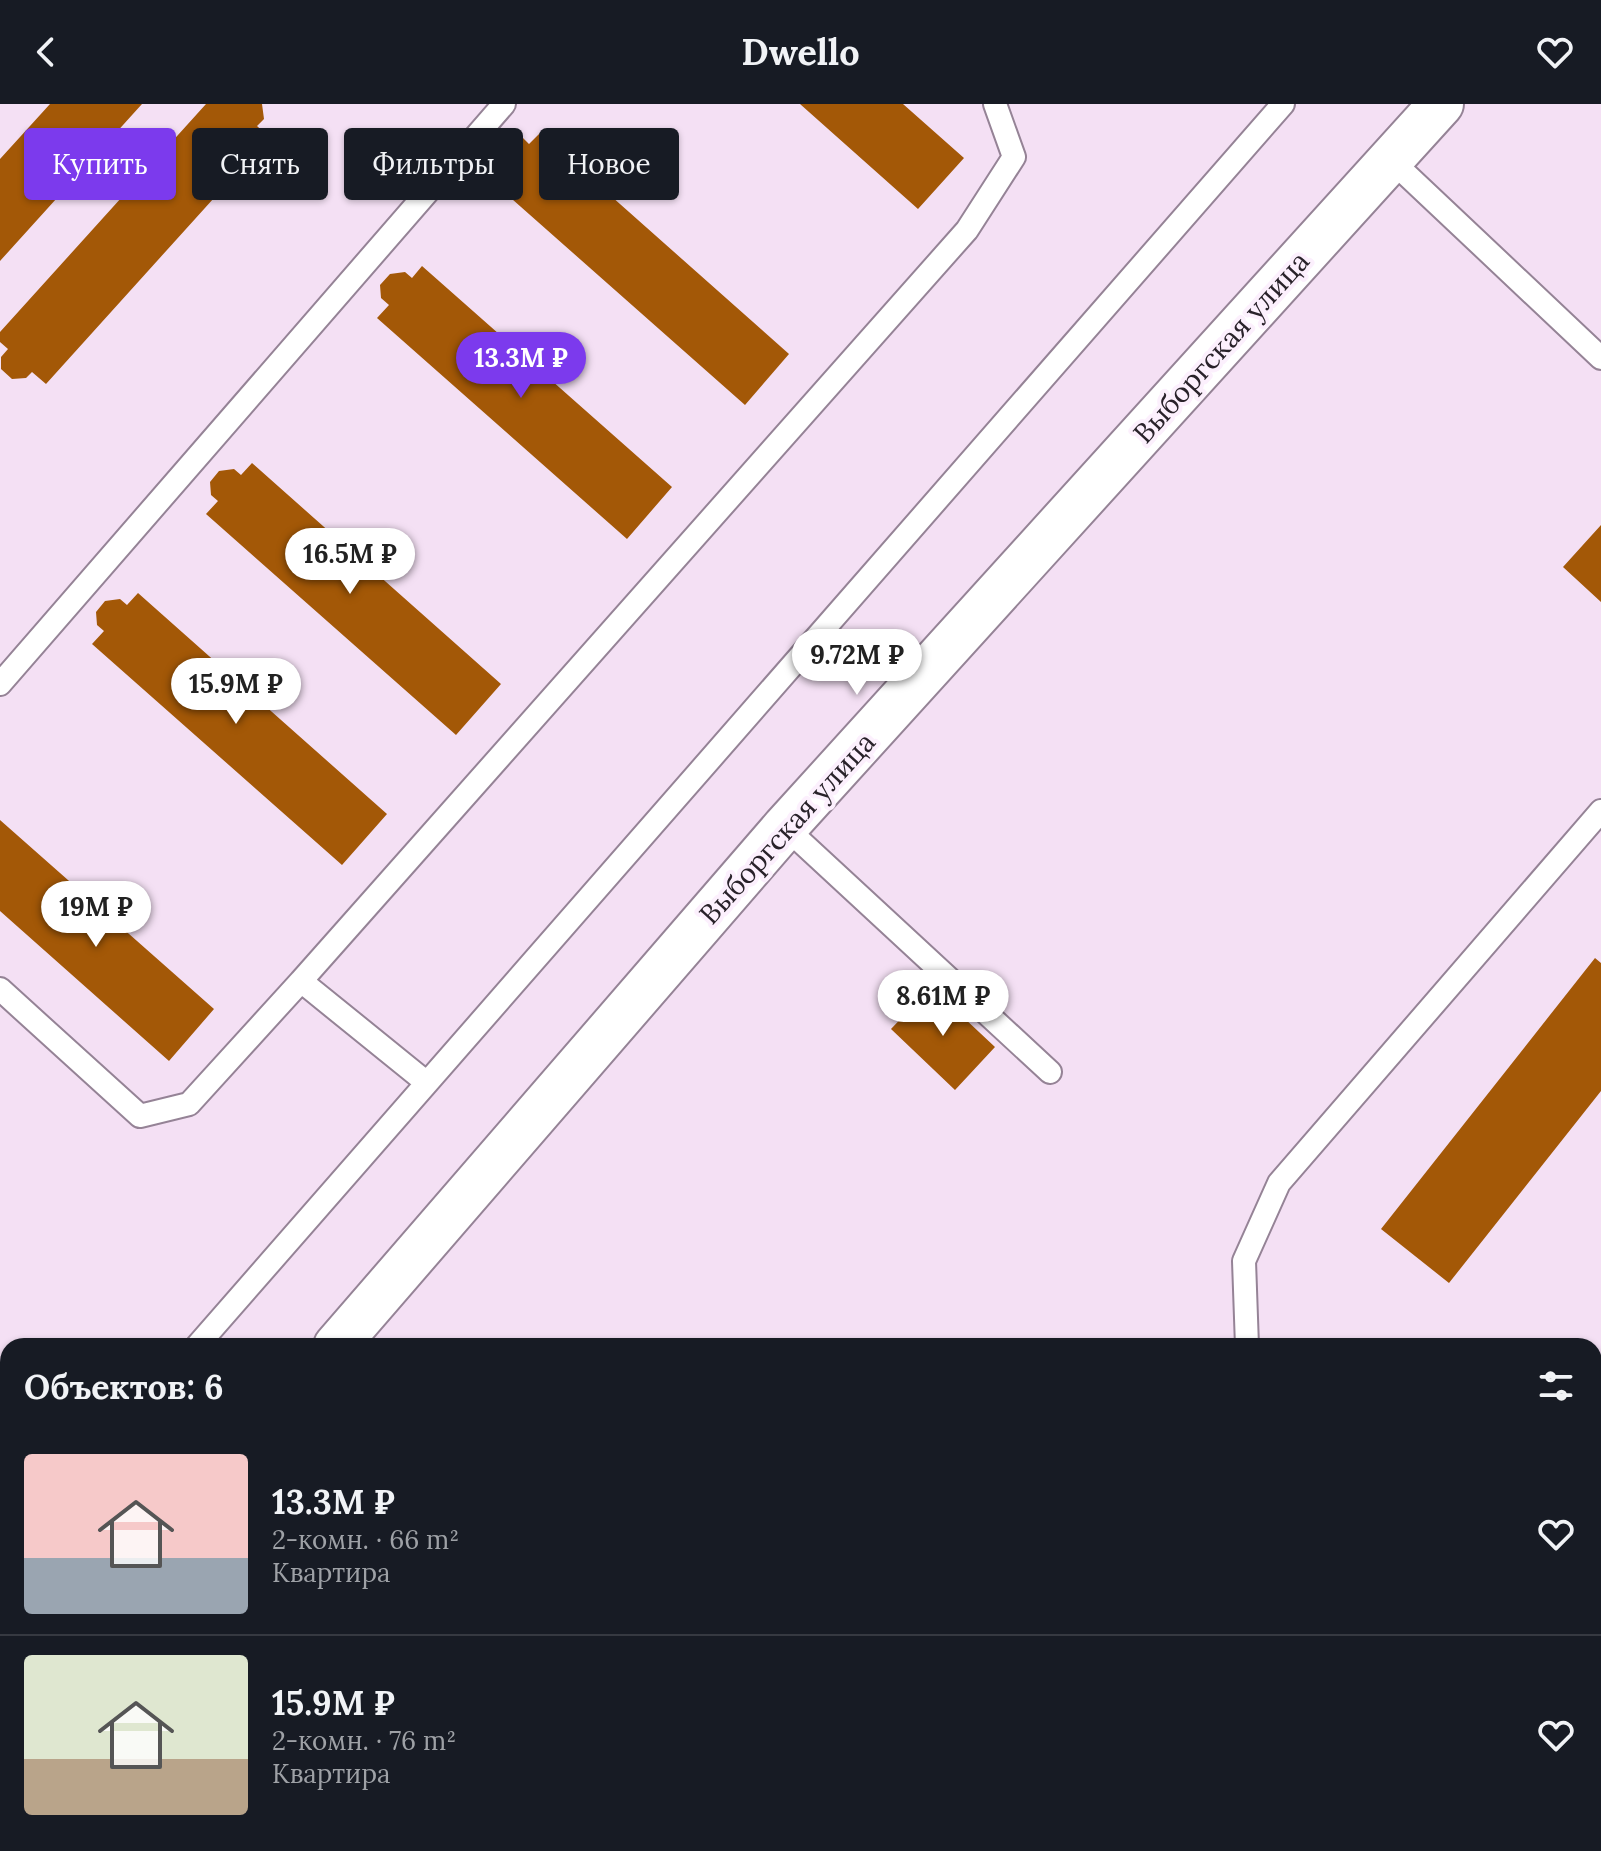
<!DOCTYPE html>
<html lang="ru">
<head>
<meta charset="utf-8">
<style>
	body { margin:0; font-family:Lora,serif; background:#20242c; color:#f1f3f6; height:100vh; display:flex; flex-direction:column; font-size:30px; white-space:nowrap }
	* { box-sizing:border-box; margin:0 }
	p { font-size:26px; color:#9ea1a6 }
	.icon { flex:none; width:44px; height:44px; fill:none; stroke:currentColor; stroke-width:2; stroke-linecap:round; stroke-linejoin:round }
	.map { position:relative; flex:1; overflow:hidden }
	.details { position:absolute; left:0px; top:1234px; width:1602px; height:514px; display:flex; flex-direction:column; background:#171b24; border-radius:24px 24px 0 0; box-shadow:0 2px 6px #0004 }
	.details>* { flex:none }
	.hud { position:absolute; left:24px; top:24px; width:800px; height:72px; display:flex; gap:16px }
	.price { position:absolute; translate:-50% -68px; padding:0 18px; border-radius:28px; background:#fff; color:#222; font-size:26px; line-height:52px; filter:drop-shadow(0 2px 4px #0008) }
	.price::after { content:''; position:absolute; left:50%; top:48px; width:24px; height:18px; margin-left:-12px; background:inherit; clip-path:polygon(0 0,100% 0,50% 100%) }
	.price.active { background:#7c3aed; color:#fff }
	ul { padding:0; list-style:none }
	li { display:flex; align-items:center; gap:24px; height:200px; padding:0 24px }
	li+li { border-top:2px solid #363941 }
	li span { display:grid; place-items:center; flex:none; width:224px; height:160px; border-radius:8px; color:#555 }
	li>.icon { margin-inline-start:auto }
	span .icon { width:96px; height:96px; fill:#fffc; stroke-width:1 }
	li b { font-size:34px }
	h2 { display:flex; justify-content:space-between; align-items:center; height:96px; padding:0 24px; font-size:34px }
	.pill { padding:0 28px; border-radius:8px; background:#171b24; box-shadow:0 2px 6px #0004; font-size:28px; line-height:72px }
	.pill.active { background:#7c3aed; color:#fff }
	header { display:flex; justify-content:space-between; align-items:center; height:104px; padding:0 24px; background:#171b24; font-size:36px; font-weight:700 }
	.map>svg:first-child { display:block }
	.green { fill:#a4c38d }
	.building { fill:#a35807 }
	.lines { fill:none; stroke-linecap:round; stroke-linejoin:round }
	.service-casing { stroke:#958396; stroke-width:26 }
	.tertiary-casing { stroke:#958396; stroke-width:48 }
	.service { stroke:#fff; stroke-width:22 }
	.tertiary { stroke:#fff; stroke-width:44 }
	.labels { text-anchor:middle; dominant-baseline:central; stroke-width:8; stroke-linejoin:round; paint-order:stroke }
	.street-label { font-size:28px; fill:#29222a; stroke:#fcf0fd }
</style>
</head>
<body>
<header><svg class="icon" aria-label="back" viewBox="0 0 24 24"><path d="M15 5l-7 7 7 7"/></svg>Dwello<svg class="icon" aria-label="heart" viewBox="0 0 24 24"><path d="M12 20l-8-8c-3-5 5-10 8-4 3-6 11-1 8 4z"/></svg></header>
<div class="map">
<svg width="1601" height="1747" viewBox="0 0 1601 1747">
	<rect width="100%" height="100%" fill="#f4e0f4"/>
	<path class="green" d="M1594,1662L1601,1667V1747H1289L1291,1740H1594Z
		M609,1740H971L967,1747H600Z"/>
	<path class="building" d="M50,0H142L0,157V55Z
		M206,0H262L264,15L257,22L269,33L46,280L32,268L26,274L12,275L1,265V253L8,245L0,238V228Z
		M800,0H903L964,54L918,105Z
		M540,29L789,250L745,301L495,80L506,67L499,60L498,47L507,36L523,34L529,40Z
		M422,162L672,383L627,435L377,214L389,201L381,194L380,181L390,170L405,168L412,174Z
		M252,359L501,580L456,631L206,410L218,397L211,391L210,378L219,367L234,365L241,371Z
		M1601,421V498L1563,463Z
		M138,489L387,710L342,761L92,540L104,527L97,521L96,508L105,497L120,495L127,501Z
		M0,716L214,905L169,957L0,807Z
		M1595,854L1601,859V987L1449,1179L1381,1125Z
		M931,883L995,943L955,986L891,925Z
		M62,1740H99L106,1747H55Z"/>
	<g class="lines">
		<g class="service-casing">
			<path id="service" d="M1391,56L1601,254
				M0,580L504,0
				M785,723L1050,968
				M301,877L967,126L1014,53L995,0
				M0,885L140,1012L189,1000L301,877L427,979
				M197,1242L1283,0
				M1247,1242L1244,1157L1279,1079L1601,707
				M0,1467L8,1458
				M0,1589L8,1595
				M177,1740L179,1747
				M1184,1747L1188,1740"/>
		</g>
		<g class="tertiary-casing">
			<path id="tertiary" d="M336,1242L785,723L1441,0
				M0,1629L8,1620"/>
		</g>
		<use href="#service" class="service"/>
		<use href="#tertiary" class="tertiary"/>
	</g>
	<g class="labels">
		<g class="street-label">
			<text transform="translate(1221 243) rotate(-48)">Выборгская улица</text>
			<text transform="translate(787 724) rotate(-48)">Выборгская улица</text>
		</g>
	</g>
</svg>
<b class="price active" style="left:521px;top:296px">13.3M ₽</b>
<b class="price" style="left:350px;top:492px">16.5M ₽</b>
<b class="price" style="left:857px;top:593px">9.72M ₽</b>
<b class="price" style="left:236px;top:622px">15.9M ₽</b>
<b class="price" style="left:96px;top:845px">19M ₽</b>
<b class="price" style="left:943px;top:934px">8.61M ₽</b>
<div class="hud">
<a class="pill active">Купить</a>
<a class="pill">Снять</a>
<a class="pill">Фильтры</a>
<a class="pill">Новое</a>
</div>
<section class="details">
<h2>Объектов: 6<svg class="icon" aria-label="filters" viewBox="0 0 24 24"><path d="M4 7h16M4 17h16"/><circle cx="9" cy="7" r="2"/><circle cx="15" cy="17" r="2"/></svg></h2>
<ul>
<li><span style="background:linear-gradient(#f6c9c9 65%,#9aa5b1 0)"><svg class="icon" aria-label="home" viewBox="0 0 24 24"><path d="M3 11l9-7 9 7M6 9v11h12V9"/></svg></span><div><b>13.3M ₽</b><p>2-комн. · 66 m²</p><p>Квартира</p></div><svg class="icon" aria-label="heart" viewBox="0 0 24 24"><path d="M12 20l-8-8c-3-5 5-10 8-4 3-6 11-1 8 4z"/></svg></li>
<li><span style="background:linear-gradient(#dfe7d0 65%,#b9a48a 0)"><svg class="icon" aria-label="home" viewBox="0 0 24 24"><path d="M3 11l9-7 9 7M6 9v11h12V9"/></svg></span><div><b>15.9M ₽</b><p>2-комн. · 76 m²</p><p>Квартира</p></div><svg class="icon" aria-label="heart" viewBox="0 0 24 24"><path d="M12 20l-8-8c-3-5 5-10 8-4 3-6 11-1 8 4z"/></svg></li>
</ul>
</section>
</div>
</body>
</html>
